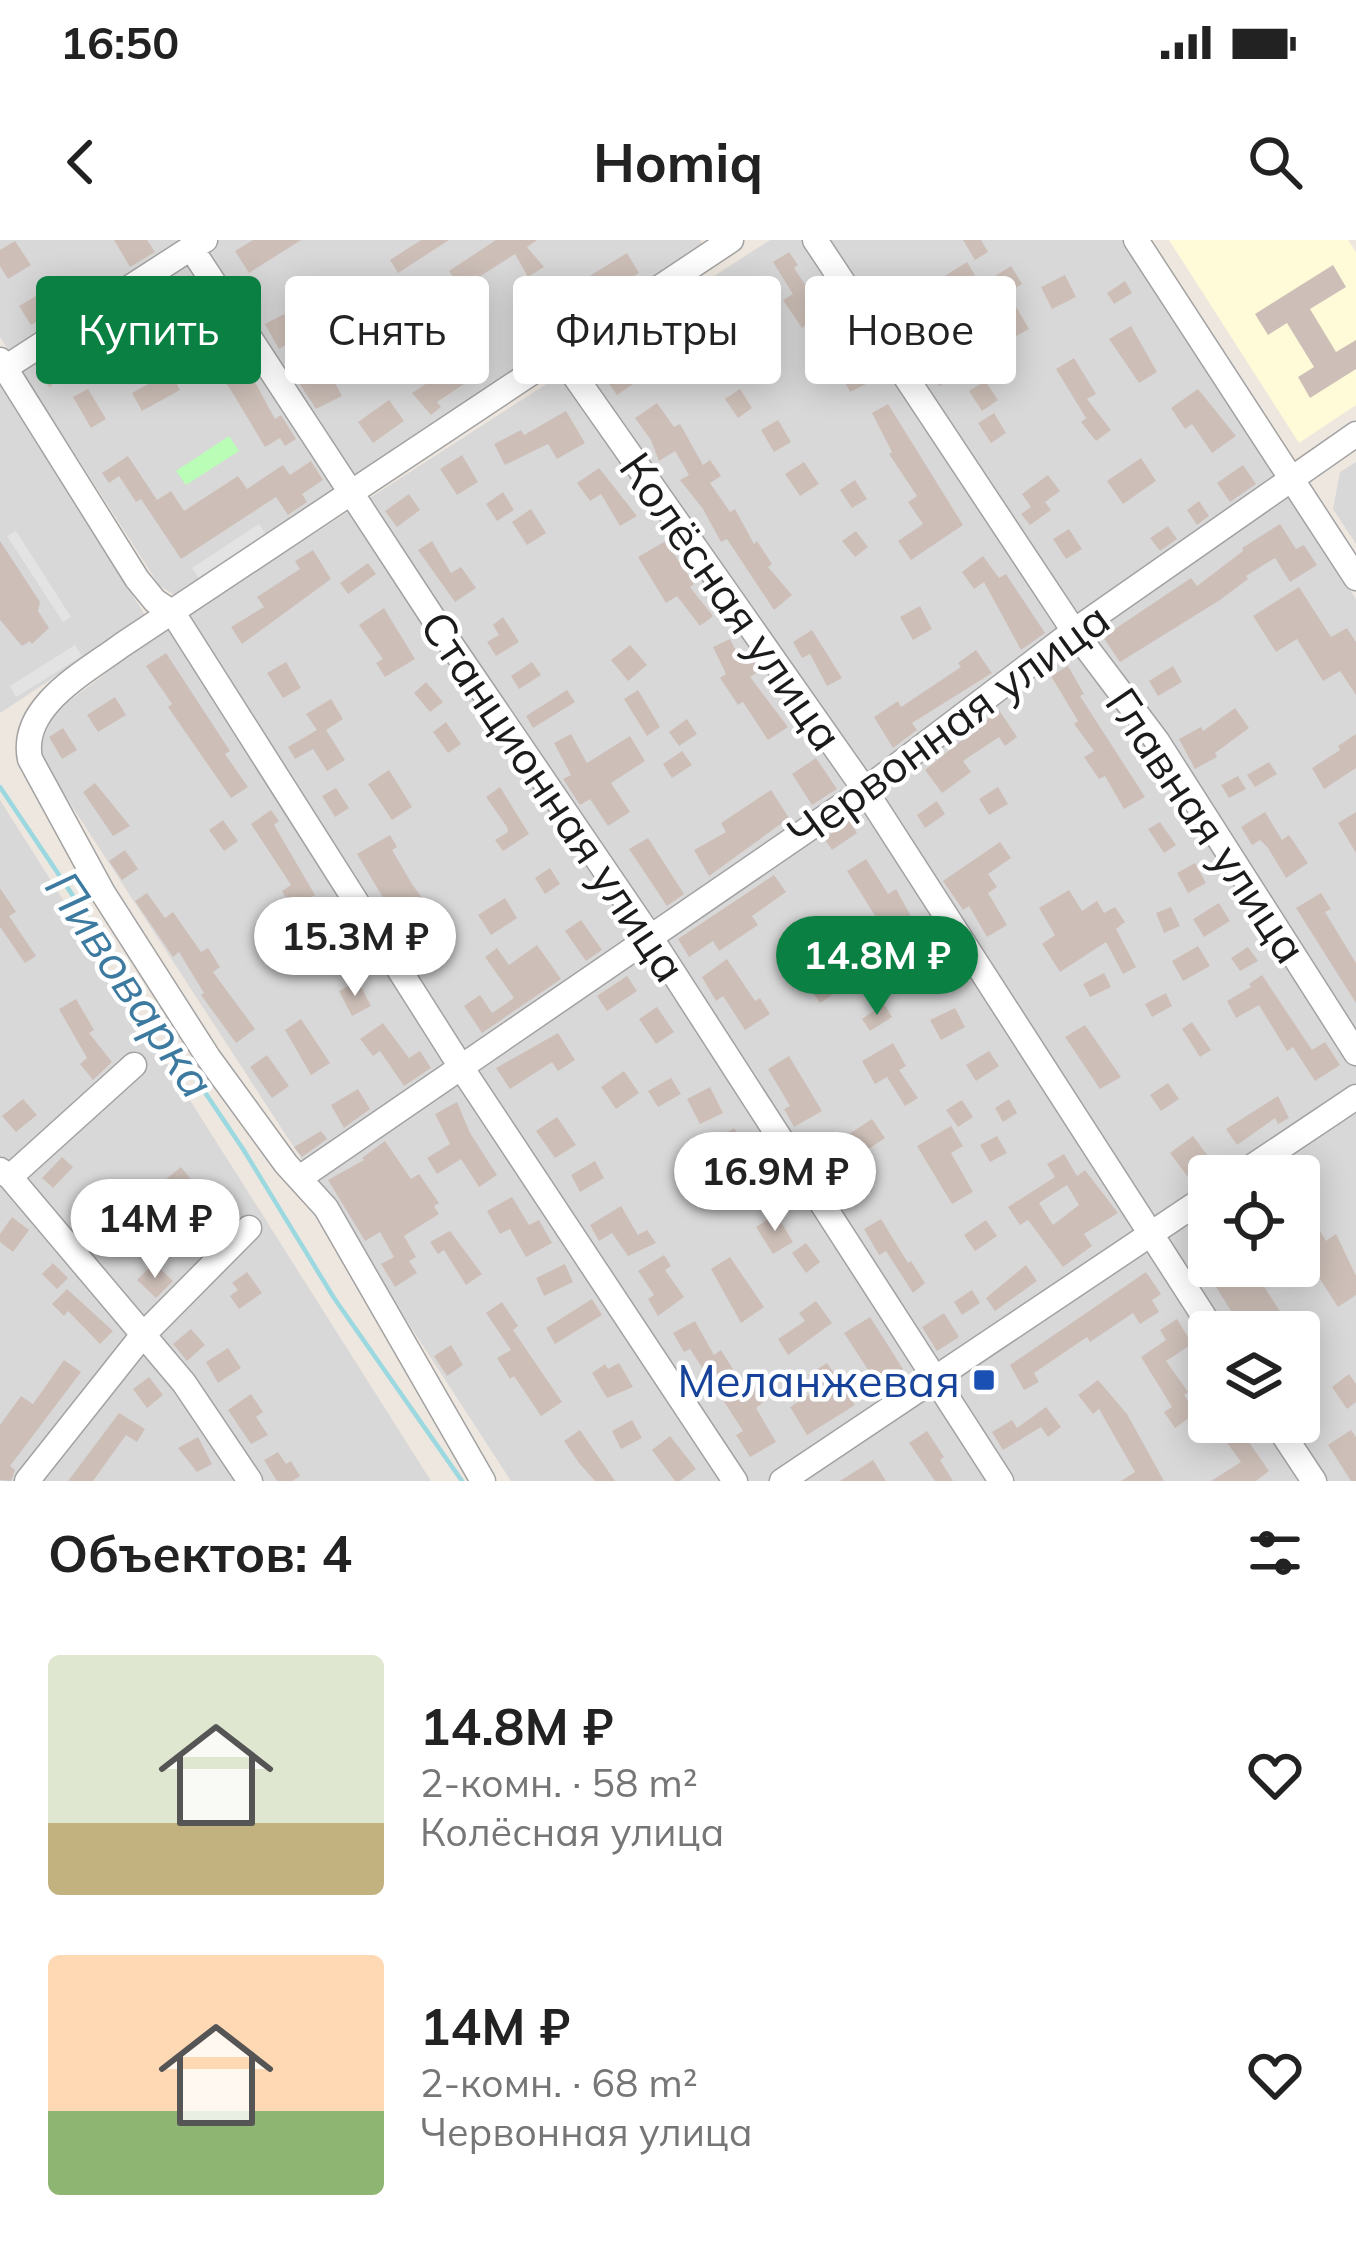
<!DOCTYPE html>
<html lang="ru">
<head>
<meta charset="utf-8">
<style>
	body { margin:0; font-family:Mulish,sans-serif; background:#f2f2f2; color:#222; height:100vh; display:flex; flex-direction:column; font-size:45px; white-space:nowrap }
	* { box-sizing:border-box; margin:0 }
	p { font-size:39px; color:#767676 }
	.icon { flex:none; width:66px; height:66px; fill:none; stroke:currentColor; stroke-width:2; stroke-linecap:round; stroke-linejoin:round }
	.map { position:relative; height:1241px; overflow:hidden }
	.panel { display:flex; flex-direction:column; background:#fff; flex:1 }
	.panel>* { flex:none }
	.banner { position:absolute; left:36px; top:36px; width:1284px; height:108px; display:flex; gap:24px }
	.fabs { position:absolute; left:1188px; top:915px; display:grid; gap:24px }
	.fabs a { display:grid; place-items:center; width:132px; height:132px; border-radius:12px; background:#fff; box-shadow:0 6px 30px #0003; font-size:60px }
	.price { position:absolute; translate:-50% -102px; padding:0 27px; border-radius:42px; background:#fff; color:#222; font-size:39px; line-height:78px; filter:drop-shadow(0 3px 6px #0008) }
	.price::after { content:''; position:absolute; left:50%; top:72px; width:36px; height:27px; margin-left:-18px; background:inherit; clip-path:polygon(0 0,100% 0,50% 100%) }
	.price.on { background:#0b8043; color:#fff }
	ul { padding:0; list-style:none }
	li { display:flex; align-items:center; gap:36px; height:300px; padding:0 48px }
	li span { display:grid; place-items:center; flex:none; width:336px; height:240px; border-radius:12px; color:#555 }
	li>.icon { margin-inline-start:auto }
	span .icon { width:144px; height:144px; fill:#fffc; stroke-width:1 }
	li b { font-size:51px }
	h2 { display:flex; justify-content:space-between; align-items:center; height:144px; padding:0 48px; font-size:51px }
	.chip { padding:0 42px; border-radius:12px; background:#fff; box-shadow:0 6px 30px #0003; font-size:42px; line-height:108px }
	.chip.on { background:#0b8043; color:#fff }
	.status { display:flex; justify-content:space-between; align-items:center; height:84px; padding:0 60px; background:#fff; direction:ltr }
	.status svg { height:33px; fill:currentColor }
	header { display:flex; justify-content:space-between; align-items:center; height:156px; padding:0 48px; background:#fff; font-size:54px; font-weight:700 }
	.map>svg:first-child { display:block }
	.residential { fill:#d9d8d8; fill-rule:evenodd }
	.education { fill:#fffad7 }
	.park { fill:#b9fdb7 }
	.parking { fill:#e3e3e3 }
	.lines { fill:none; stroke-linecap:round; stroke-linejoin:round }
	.stream { stroke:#9bd8df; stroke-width:4.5 }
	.building { fill:#cdbfb8; fill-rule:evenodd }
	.minor-casing { stroke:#a2a2a2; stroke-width:27 }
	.minor { stroke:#fff; stroke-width:24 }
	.transit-dot { fill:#1a4fb4; stroke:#fff; stroke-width:4.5 }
	.labels { text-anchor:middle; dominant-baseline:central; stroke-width:9; stroke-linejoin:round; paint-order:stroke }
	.street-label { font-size:45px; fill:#1b1b1b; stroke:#fff }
	.transit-label { font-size:45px; fill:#164399; stroke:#fff; text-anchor:end }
	.water-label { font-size:48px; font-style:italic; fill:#3d7aa0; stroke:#fff }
</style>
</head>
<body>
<div class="status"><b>16:50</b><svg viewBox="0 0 49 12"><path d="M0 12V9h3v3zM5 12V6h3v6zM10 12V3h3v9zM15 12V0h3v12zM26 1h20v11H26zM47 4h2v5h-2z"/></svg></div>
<header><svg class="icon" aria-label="back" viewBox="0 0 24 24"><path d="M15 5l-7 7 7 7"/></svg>Homiq<svg class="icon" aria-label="search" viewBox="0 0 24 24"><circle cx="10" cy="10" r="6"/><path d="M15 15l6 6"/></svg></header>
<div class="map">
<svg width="1356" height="1241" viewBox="0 0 1356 1241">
	<rect width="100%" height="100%" fill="#eee7df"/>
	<path class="residential" d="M0,0H700L703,5L177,357L159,345L0,97Z
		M770,0H1123L1356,359V1241H511L38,514L53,473L160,393ZM1209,936H1299V1026H1209ZM1209,1092H1299V1182H1209Z
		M0,140L146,377L0,473Z
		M1356,222V304L1333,269L1340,232Z
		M0,560L431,1241H0Z"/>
	<path class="education" d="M1169,0H1348L1356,12V165L1299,203Z"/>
	<path class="park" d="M229,196L239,211L186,245L176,231Z"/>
	<path class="parking" d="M259,284L267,296L200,340L192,328Z
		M16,291L71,377L63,382L7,296Z
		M75,405L82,416L16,457L10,446Z"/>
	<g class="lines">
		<path class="stream" d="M0,547L243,909L334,1058L462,1241"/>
	</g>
	<path class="building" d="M114,0H147L155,12L130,27Z
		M253,0H301L249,33L235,11Z
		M421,0H449L398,33L390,20Z
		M496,0H537L527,7L544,27L528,37L515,14L460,49L449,31Z
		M963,0H981L988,12L975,20Z
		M15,1L31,25L8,39L0,26V10Z
		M789,12L798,25L794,28L857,121L867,116L878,138L850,152L832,117L829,119L806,85L802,88L783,60L793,54L773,22Z
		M627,13L639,33L600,56L588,37Z
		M967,22L975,35L923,67L963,132L939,146L912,92L889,57L917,38L924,49Z
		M1333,25L1346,47L1310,69L1336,112L1356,100V129L1310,158L1298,137L1314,127L1287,83L1268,95L1255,74Z
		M1011,26L1022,44L1008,53L1029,89L1003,103L991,82L997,79L977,47Z
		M189,35L200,52L190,57L226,115L237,109L275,179L281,175L296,199L285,206L280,198L265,207L229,147L208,125L173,69L163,51Z
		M1065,35L1076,57L1052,69L1041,47Z
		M331,36L339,49L360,37L383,74L390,69L420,107L397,122L383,101L373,107L370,104L343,125L309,65L325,56L318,44Z
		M1125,41L1132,53L1114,64L1107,53Z
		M739,46L747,59L656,121L648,107Z
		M48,49L59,69L31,85L19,66Z
		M437,52L453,76L436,88L420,63Z
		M553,62L564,77L525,102L515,87Z
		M284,74L298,98L279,109L265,84Z
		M127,75L140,96L115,110L103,90Z
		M1131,86L1157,132L1139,143L1109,99Z
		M475,104L483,117L475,122L482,132L437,162L441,167L431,175L412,153L462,120L458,115Z
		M74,113L81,124L49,147L41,136Z
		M1074,118L1096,154L1087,159L1111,190L1096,201L1081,182L1086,178L1056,129Z
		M626,122L639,140L617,155L604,137Z
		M327,128L342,156L316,169L299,143Z
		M170,132L180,150L142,171L132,153Z
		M985,141L998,160L982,171L969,151Z
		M88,149L106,179L91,188L73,157Z
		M740,149L752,168L738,178L725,159Z
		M1198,149L1236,196L1212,213L1192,184L1185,189L1171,168Z
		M389,160L404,181L373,203L358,182Z
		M657,163L674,187L680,184L703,225L710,220L721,236L710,243L730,272L735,269L754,304L757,301L772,324L768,327L792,355L774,370L727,299L721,302L703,269L680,240L689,235L675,211L659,221L651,200L635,178Z
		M888,164L963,285L911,320L898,301L923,284L908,262L917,256L889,214L892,212L872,173Z
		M566,171L585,203L557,219L548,204L505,225L494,204L521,190L524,195Z
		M994,173L1006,193L991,203L978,183Z
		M778,180L791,202L774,212L761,190Z
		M462,215L478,242L457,255L440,229Z
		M128,216L157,260L171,251L184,271L238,236L247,249L283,225L290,235L311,221L323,240L302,254L307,262L288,275L276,257L181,319L141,259L136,262L119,236L109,243L102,233Z
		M1141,218L1156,241L1123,264L1107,241Z
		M804,222L819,244L800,256L785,234Z
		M1243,225L1256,244L1230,262L1217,243Z
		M599,228L637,276L620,286L601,254L590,261L577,243Z
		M1048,235L1060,251L1045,262L1051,270L1030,285L1021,274L1031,267L1022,254Z
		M855,240L867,259L852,268L840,250Z
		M503,252L514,270L497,281L486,264Z
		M409,254L420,270L397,287L385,271Z
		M1199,261L1209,276L1197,285L1187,270Z
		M531,269L546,293L527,305L512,282Z
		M1280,284L1296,309L1304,305L1317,325L1290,342L1275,318L1246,336L1248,339L1220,360L1120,422L1103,397L1191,338L1197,346L1243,311L1242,308Z
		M1168,286L1177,299L1160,311L1150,298Z
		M1069,289L1082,309L1066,319L1053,299Z
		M856,291L868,307L855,317L842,301Z
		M669,299L677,312L674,314L694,344L690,347L713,376L700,386L677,356L666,363L638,317Z
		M0,301L40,362L38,371L49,388L32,404L30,401L22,406L0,380Z
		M432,301L451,333L461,327L476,348L455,362L418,310Z
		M313,310L331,339L242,404L231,387L264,367L257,357L300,329L295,321Z
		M983,316L999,338L1006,334L1045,393L1021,410L984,342L974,349L962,332Z
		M368,323L376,334L348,354L340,343Z
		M1299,347L1331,397L1347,388L1356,402V455L1340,431L1323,441L1297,399L1276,412L1253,376Z
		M920,366L932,389L913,400L900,377Z
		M384,368L415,419L385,437L376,423L383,419L359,385Z
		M503,377L519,402L496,416L487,402L499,395L493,385Z
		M812,390L842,438L827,446L810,414L802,418L793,402Z
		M730,399L742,423L751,417L761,430L750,437L788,487L768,500L743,462L738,465L720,438L726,434L713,407Z
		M630,405L647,425L628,441L611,420Z
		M976,410L992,433L912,483L917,490L893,508L874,477L898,461L901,467L961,427L958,423Z
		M166,413L230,511L225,514L248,547L231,558L168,467L172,464L146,426Z
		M286,422L301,448L283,458L267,433Z
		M532,422L541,435L519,449L511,436Z
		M1068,426L1084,454L1080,456L1145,557L1124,569L1105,536L1099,539L1084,517L1094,511L1074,484L1078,481L1051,436Z
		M1173,426L1182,442L1158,456L1149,441Z
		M426,442L443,462L430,472L414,453Z
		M567,450L575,462L533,488L526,476Z
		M638,450L660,487L647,496L624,459Z
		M115,457L126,475L98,492L87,475Z
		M331,459L343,479L326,490L345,520L327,531L313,509L295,519L288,507L317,490L306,474Z
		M1235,468L1249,488L1215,513L1217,517L1195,529L1179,499L1201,487L1203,491Z
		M999,470L1017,497L1005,506L999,497L963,521L971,532L942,553L925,530Z
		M687,479L697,494L679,506L669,492Z
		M446,482L461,504L448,513L433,492Z
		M63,488L77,510L62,519L49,497Z
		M571,494L587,523L630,496L645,521L611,543L630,572L608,586L590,559L580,565L563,539L571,535L554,503Z
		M1356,494V528L1324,549L1312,528L1340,510L1338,506Z
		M682,511L692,525L672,538L663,524Z
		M816,518L837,549L812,565L792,534Z
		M1269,522L1277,534L1255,547L1247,535Z
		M389,530L412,567L392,580L368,544Z
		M1238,536L1246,549L1229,558L1221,545Z
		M95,543L130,586L113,596L83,552Z
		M500,547L529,594L503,611L495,600L508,592L507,587L486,557Z
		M998,547L1008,564L989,575L979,559Z
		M336,548L349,568L335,577L322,556Z
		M771,550L789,578L709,636L694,610L726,592L721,583Z
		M937,561L945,574L925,588L917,575Z
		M271,570L279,581L274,585L315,655L292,669L282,651L291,645L251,584Z
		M1265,572L1282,600L1289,595L1308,623L1286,638L1268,608L1260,600L1252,605L1241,587Z
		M1356,572V613L1338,583Z
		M223,580L238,601L224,611L209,590Z
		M849,581L857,593L832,610L824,598Z
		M1160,582L1176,605L1164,613L1148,589Z
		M390,595L397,607L392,610L412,644L446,691L412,712L405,701L414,695L389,659L385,661L357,614Z
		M648,598L684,654L667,666L629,609Z
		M1000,602L1011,618L988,634L997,647L988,653L1007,685L987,697L969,666L963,670L943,641Z
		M125,610L138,629L122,640L109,621Z
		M866,619L888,654L896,649L947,742L931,752L912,721L906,725L847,631Z
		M1195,623L1206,643L1188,653L1177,633Z
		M550,628L560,644L545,654L535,638Z
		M774,635L786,652L752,676L758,685L719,711L713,701L689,717L678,699Z
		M0,648L16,672L9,676L36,716L25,723L0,687Z
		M1069,650L1082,671L1097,661L1104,673L1115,667L1125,682L1116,689L1136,727L1123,734L1106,702L1060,732L1042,704L1055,695L1039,668Z
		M147,653L165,678L173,672L201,712L208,708L220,727L213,732L255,789L236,803L201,755L204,753L179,712L173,717L135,661Z
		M1321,653L1331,669L1325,672L1356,723V763L1296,668Z
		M505,658L517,678L491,695L478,675Z
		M1219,663L1230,681L1204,697L1193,679Z
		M1171,667L1180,686L1164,693L1156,673Z
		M820,676L844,713L862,701L873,717L830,746L835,753L820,763L793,723L818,706L805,685Z
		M581,680L602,710L586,721L565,691Z
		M291,684L309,713L284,728L266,699Z
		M344,690L363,722L342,734L323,703Z
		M537,705L561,739L482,793L464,766L480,755L492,773L514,758L485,717L497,708L509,725Z
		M1198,706L1210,726L1183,741L1172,721Z
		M1248,707L1258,721L1240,731L1231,718Z
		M727,719L755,761L760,758L770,774L745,790L723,756L716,761L702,737Z
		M1104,733L1111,747L1090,757L1083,744Z
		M1262,735L1312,810L1325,802L1340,825L1315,841L1293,807L1287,811L1259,765L1236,778L1227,761L1251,747L1249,744Z
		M627,736L637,751L607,771L597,756Z
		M358,741L371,766L352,776L339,751Z
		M1166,753L1172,766L1152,777L1145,764Z
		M76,759L94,790L89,793L112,822L93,840L80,824L87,818L59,769Z
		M884,764L892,777L870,791L862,779Z
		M657,767L674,792L656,804L639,779Z
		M955,768L965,787L941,800L930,780Z
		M301,779L330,823L311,835L285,790Z
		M1192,782L1211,810L1200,817L1182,789Z
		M383,783L409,818L420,811L431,828L404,846L380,811L373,816L360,799Z
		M1085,785L1121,837L1100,849L1065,797Z
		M558,793L575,820L558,831L552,822L510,849L496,828Z
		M893,803L906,826L899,830L918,858L905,866L887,837L875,844L862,821Z
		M989,811L999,826L976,841L966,825Z
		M267,815L289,846L272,858L250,827Z
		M789,816L822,871L794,887L784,869L790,866L768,829Z
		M624,831L639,853L616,869L601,847Z
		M671,838L681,854L658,867L648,851Z
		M1168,843L1179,859L1161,871L1150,855Z
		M710,847L723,873L700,884L687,859Z
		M358,849L370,869L344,888L331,865Z
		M1278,856L1289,878L1278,884L1275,878L1237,905L1226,889Z
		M23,859L37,875L16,892L2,876Z
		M1009,859L1017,873L1003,882L995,868Z
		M962,860L973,877L958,887L946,870Z
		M457,862L470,893L497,935L479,947L461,919L437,934L427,918L450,904L435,874Z
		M557,877L576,905L555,918L536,891Z
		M872,879L885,898L851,921L872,951L850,966L813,918Z
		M951,886L963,906L951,913L973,952L952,964L917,906Z
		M734,888L746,906L717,926L705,908Z
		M321,891L327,899L302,917L294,907Z
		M997,896L1007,913L990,922L980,905Z
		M1193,896L1211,920L1187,936L1170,913Z
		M385,901L411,939L419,934L439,963L434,966L439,974L404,996L416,1017L409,1021L417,1033L395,1047L381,1024L394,1017L380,992L365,1001L328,940L364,920L362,918Z
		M1064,914L1077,936L1085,930L1118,973L1084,994L1092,1006L1063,1027L1028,980L1020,985L1008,967L1055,937L1047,924ZM1067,945L1079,965L1053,985L1039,963Z
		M62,917L73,927L53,948L42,938Z
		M595,921L604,938L580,952L571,935Z
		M181,927L210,963L219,955L228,965L211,980L222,992L203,1010L182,987L189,981L160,944Z
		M760,931L769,948L746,960L736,944Z
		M512,957L529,985L539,980L552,1003L526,1017L510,989L500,994L487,971Z
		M108,958L135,986L141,980L156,995L137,1015L119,996L106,1008L91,992L84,999L75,988Z
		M621,966L638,995L647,990L656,1003L628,1016L612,993L599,1001L590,985Z
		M776,974L793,1002L773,1014L756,987Z
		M12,977L29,990L13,1012L0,1002V994Z
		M881,979L908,1023L911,1021L925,1043L913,1053L886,1011L879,1015L864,989Z
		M986,980L997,996L975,1011L964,995Z
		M1315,983L1326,1001L1336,994L1356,1036V1055L1338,1067L1299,1007V993Z
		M450,991L482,1034L466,1045L444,1010L438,1014L430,1002Z
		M806,1003L820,1022L806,1033L792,1013Z
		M664,1015L671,1026L665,1030L684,1057L658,1076L648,1059L654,1055L638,1031Z
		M730,1017L764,1067L741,1083L711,1029Z
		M53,1023L68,1038L57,1049L42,1034Z
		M154,1023L173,1041L156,1058L137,1040Z
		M565,1024L573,1042L544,1056L536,1038Z
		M1026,1025L1037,1041L995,1071L986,1058Z
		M1239,1026H1251L1293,1092H1244L1213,1042Z
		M247,1032L262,1053L239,1069L230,1056L238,1050L232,1043Z
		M1146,1032L1161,1054L1152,1060L1159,1072L1140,1084L1133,1073L1090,1102L1087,1097L1034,1133L1039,1142L1024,1150L1010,1125Z
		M67,1049L113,1091L100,1104L68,1071L64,1076L52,1064Z
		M972,1050L980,1063L962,1075L954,1062Z
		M592,1059L602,1075L555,1104L546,1088Z
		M816,1061L832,1083L788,1115L778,1099L805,1081L799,1073Z
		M502,1062L518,1086L513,1090L562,1162L541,1176L514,1136L510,1139L497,1118L511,1110L486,1073Z
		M944,1073L959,1097L937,1111L922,1087Z
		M870,1077L903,1129L878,1145L844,1093Z
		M1177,1079L1192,1104L1166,1121L1188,1152L1184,1155L1196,1173L1175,1188L1164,1172L1172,1167L1141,1117L1166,1100L1160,1090Z
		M695,1081L714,1115L721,1110L744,1147L752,1142L765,1161L756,1168L776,1202L750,1217L736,1195L743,1191L690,1109L684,1112L673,1093Z
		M191,1089L205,1105L187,1121L173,1104Z
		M451,1105L463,1125L447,1136L434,1116Z
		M228,1108L241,1128L218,1143L206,1122Z
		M64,1120L81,1132L10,1226L15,1230L11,1241L0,1240V1185L21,1156L33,1164Z
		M619,1123L633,1147L607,1158L592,1133L605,1124L608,1129Z
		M827,1123L855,1165L807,1195L790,1167L818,1149L808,1135Z
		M1349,1134L1356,1144V1162L1347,1169L1332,1147Z
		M149,1137L163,1155L147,1168L133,1149Z
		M1098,1140L1127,1174L1164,1241H1121L1135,1232L1099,1169L1093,1174L1078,1155Z
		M251,1154L263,1172L256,1177L268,1195L251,1204L228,1170Z
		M1046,1167L1061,1187L1048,1197L1041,1187L1003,1210L992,1192L1012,1180L1017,1188Z
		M119,1173L145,1189L137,1202L126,1195L93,1241H68Z
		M632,1180L642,1198L621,1209L612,1191Z
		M1235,1182L1269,1231L1256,1241H1211L1241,1222L1220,1193Z
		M580,1190L615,1241H595L579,1223L564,1201Z
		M1351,1190L1356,1197V1241H1351L1328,1205Z
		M927,1191L944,1217L940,1220L953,1241H935L909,1203Z
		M670,1196L696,1229L680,1241H675L652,1210Z
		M198,1197L212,1224L197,1232L178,1208Z
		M278,1212L286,1224L291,1221L300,1236L292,1241H277L264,1220Z
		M873,1220L886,1241H840Z"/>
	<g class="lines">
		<g class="minor-casing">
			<path id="minor" d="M205,0L191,8L435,381L649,695L1001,1241
				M815,0L1074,391L1157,501L1356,813
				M1136,0L1356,338
				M560,115L865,550L1214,1092
				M0,120L137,339L155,361L173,373L461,827L735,1241
				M5,128L191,8
				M0,930L10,937L184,1143L250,1241
				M1238,936L1356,857
				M10,937L134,825
				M301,937L865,550L1074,391L1356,194
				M1275,1182L1314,1241
				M27,1241L142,1096L249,988
				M483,1241L326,968L286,924L208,817L103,653L30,519C19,466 86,432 122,405L731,0
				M782,1241L1209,955"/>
		</g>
		<use href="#minor" class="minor"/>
	</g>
	<rect class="transit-dot" x="972" y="1128" width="24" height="24" rx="6"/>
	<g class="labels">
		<g class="street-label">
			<text transform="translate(732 361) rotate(55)">Колёсная улица</text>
			<text transform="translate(948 485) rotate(-36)">Червонная улица</text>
			<text transform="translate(554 556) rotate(56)">Станционная улица</text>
			<text transform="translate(1207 585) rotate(56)">Главная улица</text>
		</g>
		<g class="transit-label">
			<text x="960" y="1140">Меланжевая</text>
		</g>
		<g class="water-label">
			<text transform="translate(131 744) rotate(56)">Пивоварка</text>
		</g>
	</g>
</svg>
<div class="fabs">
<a><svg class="icon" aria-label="locate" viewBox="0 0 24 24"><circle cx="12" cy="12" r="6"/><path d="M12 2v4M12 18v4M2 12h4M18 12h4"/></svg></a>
<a><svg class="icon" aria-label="layers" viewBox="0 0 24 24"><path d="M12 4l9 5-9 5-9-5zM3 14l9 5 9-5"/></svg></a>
</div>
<b class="price" style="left:355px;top:759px">15.3M ₽</b>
<b class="price on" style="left:877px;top:778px">14.8M ₽</b>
<b class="price" style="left:775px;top:994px">16.9M ₽</b>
<b class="price" style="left:155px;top:1041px">14M ₽</b>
<div class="banner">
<a class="chip on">Купить</a>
<a class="chip">Снять</a>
<a class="chip">Фильтры</a>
<a class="chip">Новое</a>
</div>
</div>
<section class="panel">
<h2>Объектов: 4<svg class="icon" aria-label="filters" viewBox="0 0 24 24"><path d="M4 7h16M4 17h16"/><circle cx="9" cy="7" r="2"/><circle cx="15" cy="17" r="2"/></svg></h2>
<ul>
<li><span style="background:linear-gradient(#dfe7d0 70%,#c2b280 0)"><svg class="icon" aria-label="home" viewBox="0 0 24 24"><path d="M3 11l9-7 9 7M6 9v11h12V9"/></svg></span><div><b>14.8M ₽</b><p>2-комн. · 58 m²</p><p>Колёсная улица</p></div><svg class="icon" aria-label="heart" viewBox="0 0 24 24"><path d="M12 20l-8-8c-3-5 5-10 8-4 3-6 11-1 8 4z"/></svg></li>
<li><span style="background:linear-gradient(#ffd9b3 65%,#8fb573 0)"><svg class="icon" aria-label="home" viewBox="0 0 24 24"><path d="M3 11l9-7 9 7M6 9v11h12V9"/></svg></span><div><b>14M ₽</b><p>2-комн. · 68 m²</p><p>Червонная улица</p></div><svg class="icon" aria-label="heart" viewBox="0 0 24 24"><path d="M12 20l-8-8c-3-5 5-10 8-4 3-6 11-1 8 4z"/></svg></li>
</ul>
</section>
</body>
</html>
